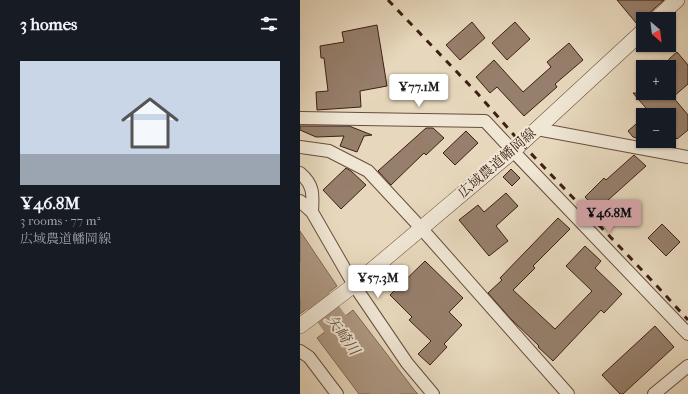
<!DOCTYPE html>
<html lang="en">
<head>
<meta charset="utf-8">
<style>
	body { margin:0; font-family:"IM FELL French Canon","Noto Serif JP",serif; background:#242831; color:#f1f3f6; height:100vh; display:flex; flex-direction:column; font-size:15px; white-space:nowrap }
	* { box-sizing:border-box; margin:0 }
	p { font-size:13px; color:#9ea1a6 }
	.icon { flex:none; width:22px; height:22px; fill:none; stroke:currentColor; stroke-width:2; stroke-linecap:round; stroke-linejoin:round }
	.map { position:relative; flex:1; overflow:hidden }
	.details { display:flex; flex-direction:column; background:#171b24; width:300px }
	.details>* { flex:none }
	.needle { width:26px; rotate:152deg }
	.tools { position:absolute; left:336px; top:12px; display:grid; gap:8px }
	.tools a { display:grid; place-items:center; width:40px; height:40px; border-radius:0px; background:#171b24; box-shadow:0 1px 3px #0004; font-size:20px }
	.price { position:absolute; translate:-50% -34px; padding:0 9px; border-radius:4px; background:#fff; color:#222; font-size:13px; line-height:26px; filter:drop-shadow(0 1px 2px #0008) }
	.price::after { content:''; position:absolute; left:50%; top:24px; width:12px; height:9px; margin-left:-6px; background:inherit; clip-path:polygon(0 0,100% 0,50% 100%) }
	.price.on { background:#c59692; color:#111 }
	ul { padding:0; list-style:none }
	li { display:grid; align-content:center; gap:8px; height:212px; padding:0 20px }
	li+li { border-top:1px solid #363941 }
	li span { display:grid; place-items:center; height:124px; border-radius:0px; color:#555 }
	li>.icon { margin-inline-start:auto }
	span .icon { width:72px; height:72px; fill:#fffc; stroke-width:1 }
	li b { font-size:17px }
	h2 { display:flex; justify-content:space-between; align-items:center; height:48px; padding:0 20px; font-size:17px }
	main { display:flex; flex:1; min-height:0 }
	.map>svg:first-child { display:block }
	.water { fill:#ae9984; stroke:#816857 }
	.lines { fill:none; stroke-linecap:round; stroke-linejoin:round }
	.river { stroke:#ae9984; stroke-width:27 }
	.building { fill:#967f6c; stroke:#3e1f14 }
	.minor-casing { stroke:#684d3e; stroke-width:14 }
	.tertiary-casing { stroke:#684d3e; stroke-width:16 }
	.minor { stroke:#efe6d4; stroke-width:12 }
	.tertiary { stroke:#efe6d4; stroke-width:15 }
	.rail { stroke:#3e1f14; stroke-width:3; stroke-dasharray:7 7; stroke-linecap:butt }
	.labels { text-anchor:middle; dominant-baseline:central; stroke-width:4; stroke-linejoin:round; paint-order:stroke }
	.street-label { font-size:14px; fill:#3e1f14; stroke:#efe6d4 }
	.water-label { font-size:15px; font-style:italic; fill:#654a3b; stroke:#efe6d4 }
</style>
</head>
<body>
<main>
<section class="details">
<h2>3 homes<svg class="icon" aria-label="filters" viewBox="0 0 24 24"><path d="M4 7h16M4 17h16"/><circle cx="9" cy="7" r="2"/><circle cx="15" cy="17" r="2"/></svg></h2>
<ul>
<li><span style="background:linear-gradient(#c9d6e8 75%,#9aa5b1 0)"><svg class="icon" aria-label="home" viewBox="0 0 24 24"><path d="M3 11l9-7 9 7M6 9v11h12V9"/></svg></span><div><b>¥46.8M</b><p>3 rooms · 77 m²</p><p>広域農道幡岡線</p></div></li>
</ul>
</section>
<div class="map">
<svg width="388" height="394" viewBox="0 0 388 394">
	<rect width="100%" height="100%" fill="#e7d8bd"/>
	<filter id="stains"><feTurbulence type="fractalNoise" baseFrequency=".005" numOctaves="4"/><feColorMatrix values="0 0 0 0 .2 0 0 0 0 .09 0 0 0 0 .02 0 0 0 .5 -.17"/></filter>
	<radialGradient id="worn" r=".72"><stop offset=".6" stop-color="#630" stop-opacity="0"/><stop offset="1" stop-color="#630" stop-opacity=".3"/></radialGradient>
	<path class="water" d="M0,231L37,286L0,314Z
		M53,310L115,391L118,394H59L17,338Z"/>
	<g class="lines">
		<path class="river" d="M0,276L87,394"/>
	</g>
	<path class="building" d="M317,0H364L337,24Z
		M172,22L185,38L160,60L146,45Z
		M215,22L230,39L207,60L192,43Z
		M77,25L87,86L60,91L61,107L17,110L16,92L28,91L24,58H21L20,46L44,42L42,32Z
		M269,43L283,60L255,84L257,87L224,116L197,87L190,93L176,77L194,60L223,92L251,67L247,62Z
		M377,52L388,65V84L373,97L388,115V130L377,139L369,130V115H352L333,93H369V59Z
		M343,118V140L333,137L328,131Z
		M0,126H49L72,135L64,136L57,152L40,146L44,136L16,137L0,130Z
		M126,128H133L144,138L126,155L124,153L91,185L78,171Z
		M166,131L178,143L155,165L143,153Z
		M334,155L346,166L297,210L285,197L304,178L306,180Z
		M46,168L51,171L66,185L41,209L23,190Z
		M211,169L220,178L212,186L203,177Z
		M206,193L218,206L196,226L208,241L189,256L159,220L178,205L184,212Z
		M258,218L270,229L233,266L235,268L213,290L255,329L292,291L266,266L285,246L301,261L295,268L322,294L304,313L301,310L253,361L238,347L239,346L211,319L188,293L202,280L200,278Z
		M362,224L380,242L366,256L348,238Z
		M125,261L163,298L149,312L162,325L144,344L147,347L130,365L118,354L131,341L109,320L112,317L90,295Z
		M355,326L374,347L323,394H320L302,375Z"/>
	<g class="lines">
		<g class="minor-casing">
			<path id="minor" d="M0,118L185,121L213,151L388,334
				M237,129L388,157
				M0,147L29,151L68,171L121,228L268,394
				M0,173C14,185 13,194 12,212
				M0,201L12,212L54,285L107,363L133,394
				M0,351L9,357L37,394
				M354,394L388,366"/>
		</g>
		<g class="tertiary-casing">
			<path id="tertiary" d="M356,19L377,0
				M0,326L54,285L213,151L343,31"/>
		</g>
		<use href="#minor" class="minor"/>
		<use href="#tertiary" class="tertiary"/>
		<path class="rail" d="M88,0L178,94L221,143L357,286L388,320"/>
	</g>
	<g class="labels">
		<g class="street-label">
			<text transform="translate(197 163) rotate(-41)">広域農道幡岡線</text>
		</g>
		<g class="water-label">
			<text transform="translate(43 335) rotate(54)">矢崎川</text>
		</g>
	</g>
	<rect width="100%" height="100%" filter="url(#stains)"/>
	<rect width="100%" height="100%" fill="url(#worn)"/>
</svg>
<div class="tools">
<a><svg class="needle" viewBox="-14 -14 28 28"><path d="M0-13l5 13h-10z" fill="#e53935"/><path d="M0 13l5-13h-10z" fill="#9ea1a6"/></svg></a>
<a>+</a>
<a>−</a>
</div>
<b class="price" style="left:119px;top:108px">¥77.1M</b>
<b class="price on" style="left:309px;top:234px">¥46.8M</b>
<b class="price" style="left:78px;top:299px">¥57.3M</b>
</div>
</main>
</body>
</html>
